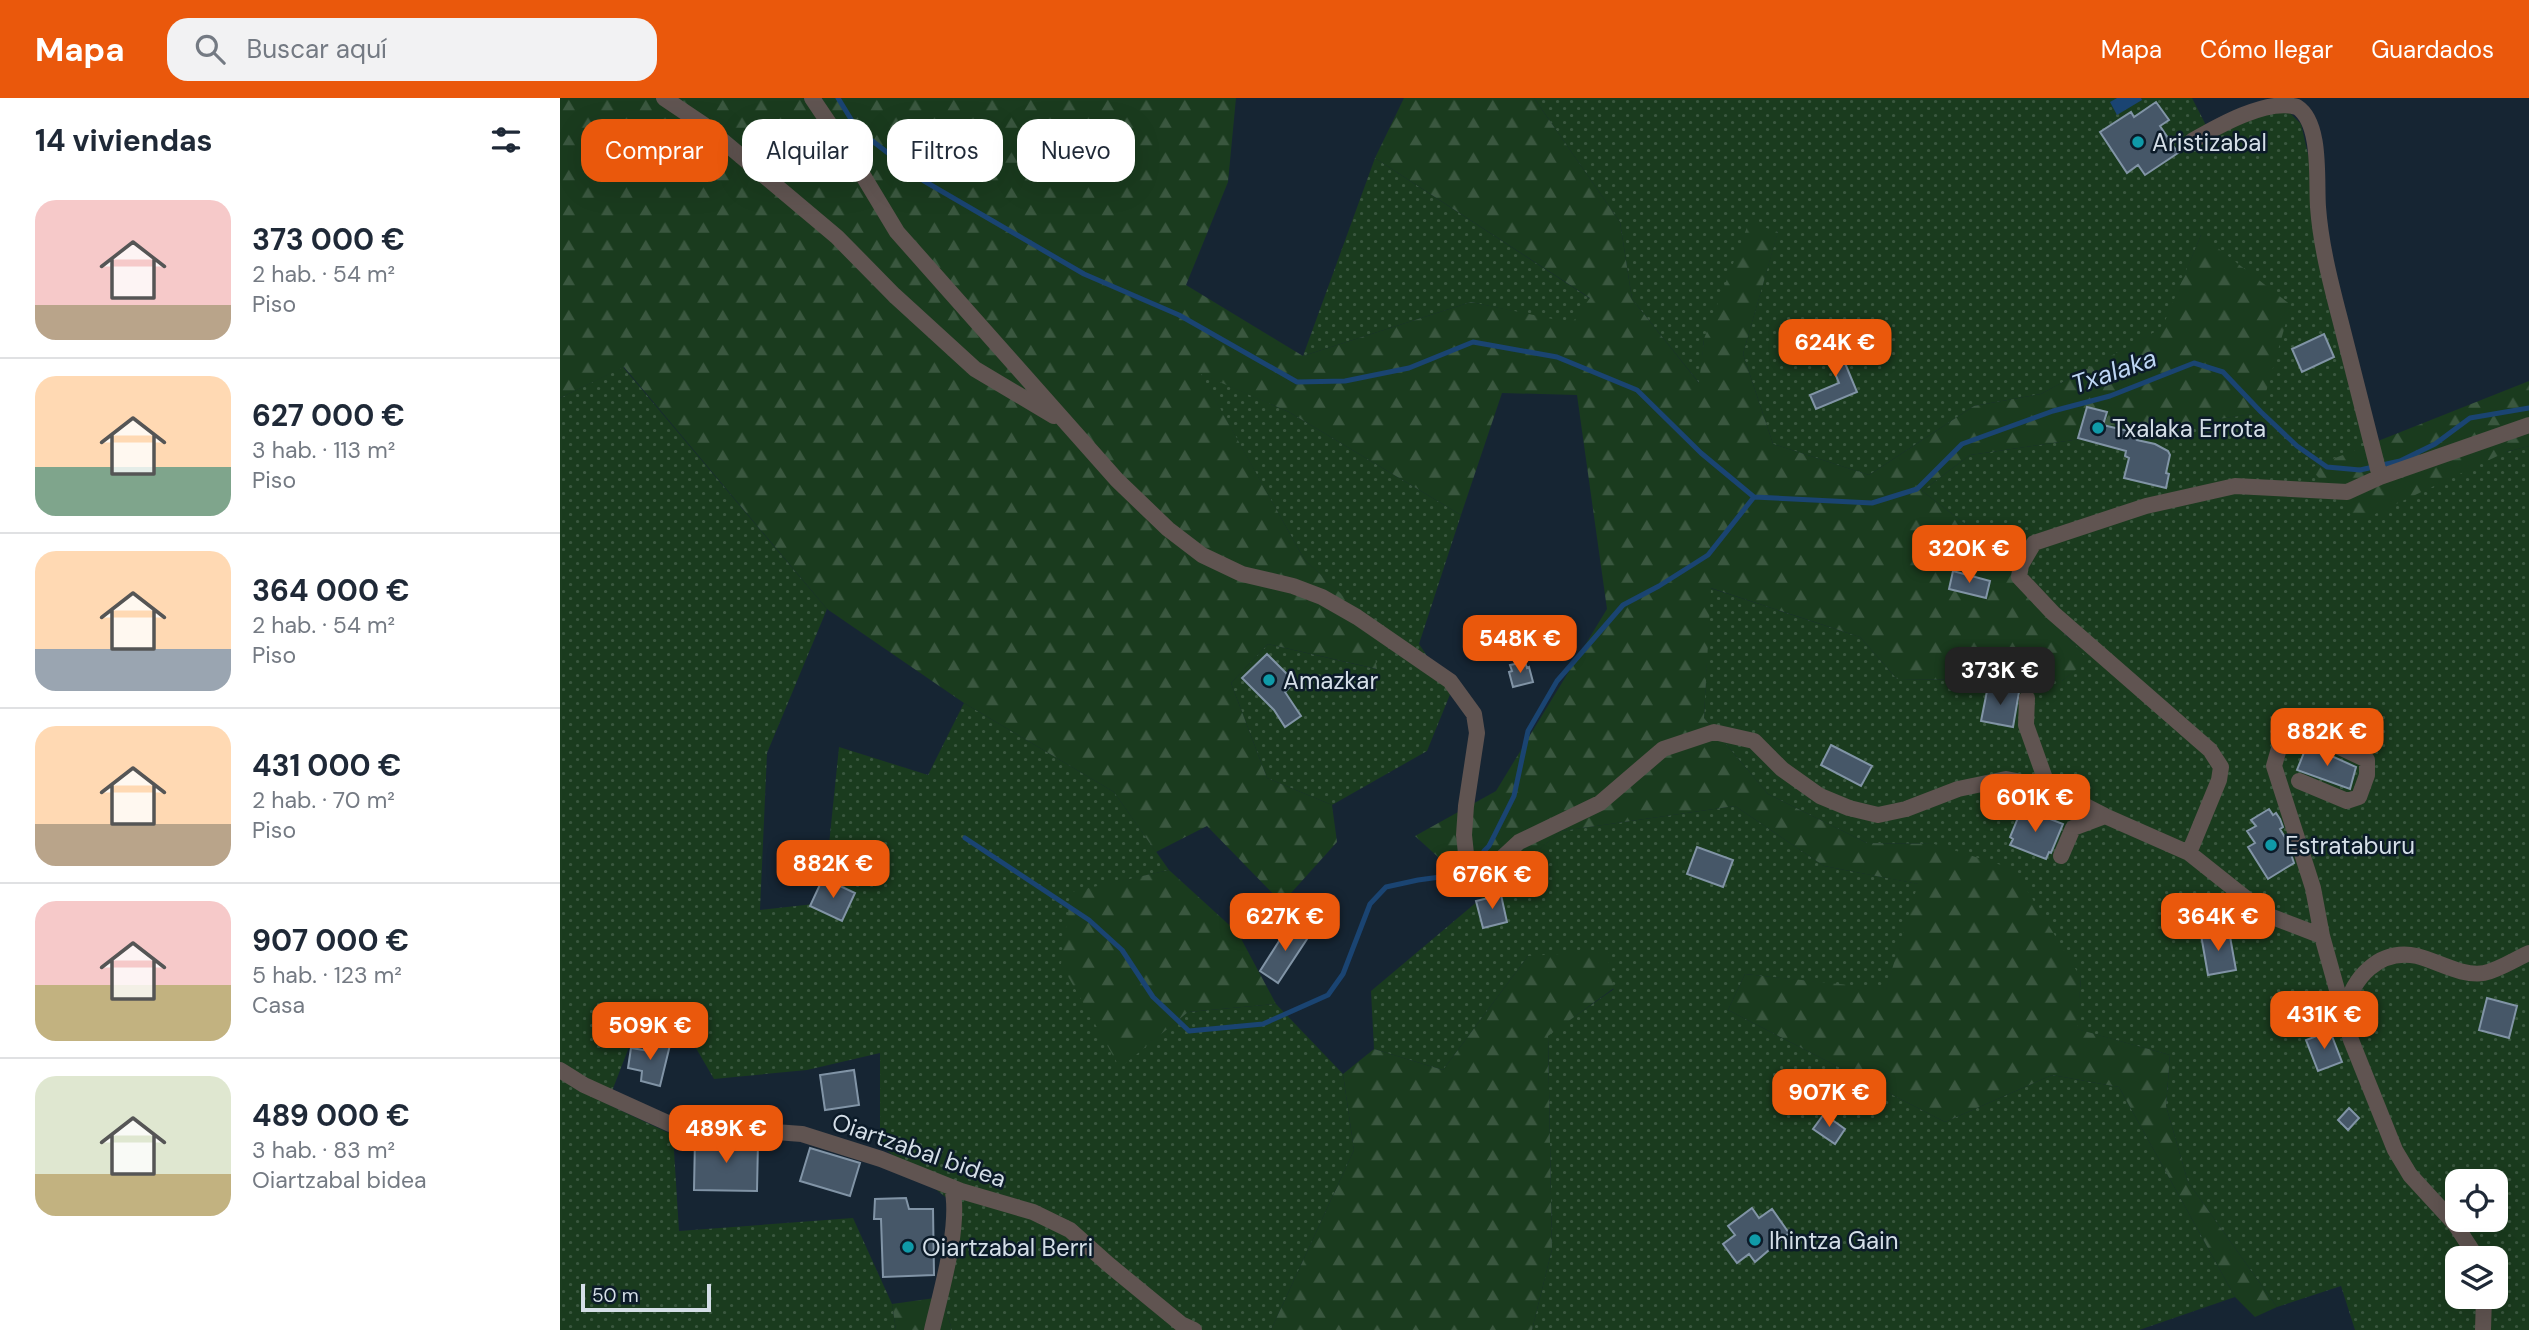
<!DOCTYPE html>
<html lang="es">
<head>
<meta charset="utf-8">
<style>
	body { margin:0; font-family:"DM Sans",sans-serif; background:#f2f2f3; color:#1f2937; height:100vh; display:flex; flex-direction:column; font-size:26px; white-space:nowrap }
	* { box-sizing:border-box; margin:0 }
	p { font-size:23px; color:#747a83 }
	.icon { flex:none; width:38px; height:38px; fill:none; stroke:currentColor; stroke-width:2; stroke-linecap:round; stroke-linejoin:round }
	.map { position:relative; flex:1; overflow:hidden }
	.sheet { display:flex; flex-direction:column; background:#fff; width:560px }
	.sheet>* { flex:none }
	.banner { position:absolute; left:21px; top:21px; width:665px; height:63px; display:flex; gap:14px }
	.fabs { position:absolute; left:1885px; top:1071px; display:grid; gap:14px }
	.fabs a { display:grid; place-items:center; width:63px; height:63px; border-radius:14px; background:#fff; box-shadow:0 7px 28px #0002; font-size:35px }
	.scale { position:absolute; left:21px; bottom:18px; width:130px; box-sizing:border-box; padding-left:7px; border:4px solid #d4dee7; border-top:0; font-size:19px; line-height:24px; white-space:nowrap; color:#d4dee7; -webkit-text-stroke:5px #0c1b29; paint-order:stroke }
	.price { position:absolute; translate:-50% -60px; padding:0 16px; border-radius:14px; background:#ea580c; color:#fff; font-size:23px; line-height:46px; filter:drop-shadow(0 2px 4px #0008) }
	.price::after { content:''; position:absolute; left:50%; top:42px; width:21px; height:16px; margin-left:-10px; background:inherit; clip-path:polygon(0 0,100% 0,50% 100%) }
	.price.active { background:#222; color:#fff }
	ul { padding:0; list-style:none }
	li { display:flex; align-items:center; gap:21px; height:175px; padding:0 35px }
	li+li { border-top:2px solid #e0e1e3 }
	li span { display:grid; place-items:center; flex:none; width:196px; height:140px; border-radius:21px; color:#555 }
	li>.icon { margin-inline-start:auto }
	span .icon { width:84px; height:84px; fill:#fffc; stroke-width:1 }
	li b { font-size:30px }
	h2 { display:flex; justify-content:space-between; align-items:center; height:84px; padding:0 35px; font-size:30px }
	.pill { padding:0 24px; border-radius:21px; background:#fff; box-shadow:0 7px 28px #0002; font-size:24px; line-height:63px }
	.pill.active { background:#ea580c; color:#fff }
	header { display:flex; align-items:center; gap:42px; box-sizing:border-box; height:98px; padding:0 35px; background:#ea580c; color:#fff }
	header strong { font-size:33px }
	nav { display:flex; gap:38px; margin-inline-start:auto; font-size:24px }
	.search { width:490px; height:63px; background:#f2f2f3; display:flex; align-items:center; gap:18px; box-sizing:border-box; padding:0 24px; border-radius:21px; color:#747a83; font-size:26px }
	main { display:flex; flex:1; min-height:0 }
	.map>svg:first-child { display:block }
	.grass { fill:url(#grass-dots); fill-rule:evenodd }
	.forest { fill:url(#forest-firs) }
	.water { fill:#1a4472 }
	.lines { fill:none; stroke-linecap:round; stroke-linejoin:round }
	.stream { stroke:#1a4472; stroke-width:5 }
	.building { fill:#465768; stroke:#8194a6; stroke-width:2 }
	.minor { stroke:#605451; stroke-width:16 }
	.culture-dot { fill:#0f9aa8; stroke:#0c1b29; stroke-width:2.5 }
	.labels { text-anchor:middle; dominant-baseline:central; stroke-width:5; stroke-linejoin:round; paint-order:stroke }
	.poi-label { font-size:24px; fill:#d4dee7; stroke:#0c1b29; text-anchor:start }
	.street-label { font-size:24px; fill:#d4dee7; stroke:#0c1b29 }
	.water-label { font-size:26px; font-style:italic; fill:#bed6f4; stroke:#0c1b29 }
</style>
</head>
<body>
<header>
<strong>Mapa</strong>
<div class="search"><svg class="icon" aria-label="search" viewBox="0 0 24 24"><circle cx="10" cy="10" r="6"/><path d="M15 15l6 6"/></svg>Buscar aquí</div>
<nav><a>Mapa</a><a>Cómo llegar</a><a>Guardados</a></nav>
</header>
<main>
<section class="sheet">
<h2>14 viviendas<svg class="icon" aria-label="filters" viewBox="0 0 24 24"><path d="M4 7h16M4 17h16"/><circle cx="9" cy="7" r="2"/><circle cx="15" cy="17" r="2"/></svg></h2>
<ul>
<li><span style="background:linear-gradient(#f6c9c9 75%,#b9a48a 0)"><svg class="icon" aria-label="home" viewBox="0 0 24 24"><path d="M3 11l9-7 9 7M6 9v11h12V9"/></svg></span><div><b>373 000 €</b><p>2 hab. · 54 m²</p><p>Piso</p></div></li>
<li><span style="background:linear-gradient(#ffd9b3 65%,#7fa58c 0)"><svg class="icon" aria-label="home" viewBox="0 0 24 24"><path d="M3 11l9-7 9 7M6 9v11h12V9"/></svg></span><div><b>627 000 €</b><p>3 hab. · 113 m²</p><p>Piso</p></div></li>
<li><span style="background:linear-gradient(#ffd9b3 70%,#9aa5b1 0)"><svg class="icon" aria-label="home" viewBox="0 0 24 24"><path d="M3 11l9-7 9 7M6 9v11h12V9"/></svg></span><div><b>364 000 €</b><p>2 hab. · 54 m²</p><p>Piso</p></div></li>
<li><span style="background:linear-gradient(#ffd9b3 70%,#b9a48a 0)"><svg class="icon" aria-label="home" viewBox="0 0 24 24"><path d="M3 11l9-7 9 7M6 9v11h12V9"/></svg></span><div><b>431 000 €</b><p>2 hab. · 70 m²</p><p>Piso</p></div></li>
<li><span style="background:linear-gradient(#f6c9c9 60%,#c2b280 0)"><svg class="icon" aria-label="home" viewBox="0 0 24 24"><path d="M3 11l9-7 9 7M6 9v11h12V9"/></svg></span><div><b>907 000 €</b><p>5 hab. · 123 m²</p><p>Casa</p></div></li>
<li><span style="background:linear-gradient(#dfe7d0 70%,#c2b280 0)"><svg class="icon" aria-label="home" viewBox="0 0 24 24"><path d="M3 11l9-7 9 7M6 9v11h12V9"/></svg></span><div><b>489 000 €</b><p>3 hab. · 83 m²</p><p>Oiartzabal bidea</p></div></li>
</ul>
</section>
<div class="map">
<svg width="1969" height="1232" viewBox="0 0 1969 1232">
	<defs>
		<pattern id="grass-dots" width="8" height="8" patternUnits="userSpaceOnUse" patternTransform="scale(1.75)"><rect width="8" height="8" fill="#1a3b1e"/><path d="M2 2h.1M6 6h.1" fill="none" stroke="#3a573f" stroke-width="1.8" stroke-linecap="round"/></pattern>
		<pattern id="forest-firs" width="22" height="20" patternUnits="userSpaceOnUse" patternTransform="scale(1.75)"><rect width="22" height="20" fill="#1a3b1e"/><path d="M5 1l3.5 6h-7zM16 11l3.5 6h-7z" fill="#3a573f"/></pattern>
	</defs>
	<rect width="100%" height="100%" fill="#162533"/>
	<path class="grass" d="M974,0H1632L1652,39L1710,8L1727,12L1741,26L1815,345L1750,371L1946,354L1969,348V1232H1795L1781,1188L1717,1209L1628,1084L1606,1008L1610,957L1516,931L1521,880L1374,746L1307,745L1208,696L1144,620L1150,490L1300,539L1337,581L1502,583L1527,562L1429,444L1362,393L1410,357L1699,315L1641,137L1603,230L1481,296L1414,308L1309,377L1213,346L1183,256L1218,133L1144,241L1140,286L1072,201L1060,124ZM1897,1083H1936V1122H1897ZM1897,1160H1936V1199H1897Z
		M815,60L1031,201L1012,226L911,204L743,258Z
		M63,269L267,511L207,655L200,812L263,805L279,649L368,677L404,605L554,694L609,772L511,795L560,969L628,914L716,906L783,976L794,1052L711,1232H392L382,1199L398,1109L320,1047V955L247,972L154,981L133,945L76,931L47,1006L113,1037L119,1133L293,1120L332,1206L336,1232H0V300Z
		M640,275L729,314L901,417L859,546L891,594L867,653L772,707L707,680L671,585L708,546L816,571L809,523L744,461Z
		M1175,708L1264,768L1359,786L1326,892L1185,876L1168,912L1385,1024L1492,977L1559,989L1675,1199L1579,1232H972L992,1151L988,937L1054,891L968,858L883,972L814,951L811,893L1001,733Z"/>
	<path class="forest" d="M0,0H676L668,84L626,187L743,258L911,204L1012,225L1030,200L815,60L844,0H974L1060,124L1072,201L1139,285L1144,241L1189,124L1218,134L1183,256L1213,346L1309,377L1414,308L1481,296L1602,230L1641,137L1731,207L1700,315L1410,357L1362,393L1429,444L1479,507L1528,562L1502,583L1337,581L1300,539L1151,490L1144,620L1208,696L1307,745L1374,746L1454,771L1521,880L1517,931L1610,957L1606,1008L1628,1084L1717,1209L1695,1219L1675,1199L1559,989L1492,977L1385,1024L1168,912L1185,876L1326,891L1358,786L1264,768L1175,708L1001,733L923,800L855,738L936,693L1047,511L1017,297L942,295L901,417L729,314L641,276L744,461L809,522L817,571L708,546L671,585L707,680L772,707L777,744L722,805L647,728L596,754L554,694L404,605L267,511L64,269L0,300Z
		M1969,283V348L1946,354L1798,424L1750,370Z
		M609,772L678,835L716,906L628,914L560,970L501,866L511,794Z
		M1046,853L1054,890L988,938L992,1151L972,1232H711L794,1052L783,976L814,951L883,972L968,858Z
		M382,1199L392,1232H336L332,1206Z"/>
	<path class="water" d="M1557,0H1581L1582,2L1557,17L1550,4Z"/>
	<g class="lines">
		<path class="stream" d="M278,0L297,31L364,83L524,176L619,217L737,284L785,283L849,270L913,244L997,259L1077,292L1141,355L1194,399L1312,405L1357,391L1402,346L1493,313L1550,298L1634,265L1663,274L1701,314L1737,348L1767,369L1800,372L1840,363L1875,346L1910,320L1969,310
			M405,740L529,822L562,852L593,899L629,933L703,926L768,897L783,876L810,806L826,789L858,782L895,777
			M924,753L929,748L954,698L968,633L997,583L1063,507L1099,488L1148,457L1194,399"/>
	</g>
	<path class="building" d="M1596,4L1609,22L1600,28L1618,55L1585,77L1578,67L1567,75L1540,34L1571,14L1574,19Z
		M1764,236L1774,259L1742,274L1732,251Z
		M1275,241L1297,294L1256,311L1250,297L1279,285L1263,246Z
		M1527,309L1547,314L1543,327L1568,333L1577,342L1595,346L1608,353L1610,357L1606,375L1609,376L1606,390L1564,380L1569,360L1565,358L1566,353L1518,340Z
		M1393,473L1430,483L1426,500L1389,491Z
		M707,556L735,584L725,594L741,618L725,629L714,612L682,580Z
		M965,564L967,570L969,569L973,584L953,589L949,574L952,573L950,567Z
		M1428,588L1459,594L1453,629L1421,623Z
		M1271,647L1312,668L1301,688L1261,667Z
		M1747,647L1796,669L1790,691L1737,672Z
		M1462,710L1503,726L1491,755L1489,754L1486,761L1450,747L1453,741L1450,739Z
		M1709,711L1713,717L1716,715L1720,721L1723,729L1720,731L1726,741L1734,765L1708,781L1688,749L1695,745L1687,733L1696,728L1691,722Z
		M1137,749L1173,762L1163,789L1127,776Z
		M263,780L295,795L282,823L250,808Z
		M941,797L947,824L923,830L916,803Z
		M739,827L751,835L718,885L700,873L728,829L735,834Z
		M1669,833L1676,872L1648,877L1641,837Z
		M1927,900L1957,908L1949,940L1919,932Z
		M1768,901L1774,920L1762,925L1754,907Z
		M1770,933L1782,964L1758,973L1746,942Z
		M86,942L110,947L100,988L81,983L82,973L68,970L71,950L84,952Z
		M294,972L299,1007L265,1012L260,977Z
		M1789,1010L1799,1020L1788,1032L1778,1022Z
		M1264,1016L1285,1031L1275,1046L1253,1031Z
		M135,1039L198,1043L197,1093L134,1092Z
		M250,1050L300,1065L290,1098L240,1083Z
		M346,1100L349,1111H373L374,1177L323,1179L321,1121H314L315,1101Z
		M1192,1110L1199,1120L1212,1111L1229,1135L1195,1164L1189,1156L1177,1165L1163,1146L1175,1137L1168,1128Z"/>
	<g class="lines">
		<path class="minor" d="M104,0L144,27L277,139L334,197L415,271L494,318
			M252,0L293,61L337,134L557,382L608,431L642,457L682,476L733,488L762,499L797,519L890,583L914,616L917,635L906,708L904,737L907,765L932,769L959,744L1040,705L1103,651L1154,634L1194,643L1222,671L1260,698L1289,710L1318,717L1346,711L1398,691L1446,681L1488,689L1545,718L1629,755L1707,817L1762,838L1791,942L1835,1052L1850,1077L1895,1126L1917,1160
			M1820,379L1969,327
			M1467,600L1466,627L1488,689
			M1739,683L1787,703L1799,699L1807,677V662L1756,638L1740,636L1720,647L1714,668L1753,790L1762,838
			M1629,755L1659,682L1661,669L1650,652L1493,515L1459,479L1461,467L1474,445L1586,408L1675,388L1787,394L1820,379C1807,329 1795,279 1782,229C1772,190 1761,150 1758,109C1756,82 1762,25 1737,9C1707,0 1658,28 1632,43
			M1501,758L1513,730L1545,718
			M1785,914C1792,880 1819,850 1857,858C1877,863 1903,879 1924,875C1939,872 1955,861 1969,855
			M0,972L24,987L110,1026L242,1036L321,1061L401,1093L473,1114L510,1132L548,1166L621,1226L634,1232
			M372,1232C381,1193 401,1127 392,1089
			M1923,1232L1924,1199"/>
	</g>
	<g class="culture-dot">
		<circle cx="1578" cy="44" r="7"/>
		<circle cx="1538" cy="330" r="7"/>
		<circle cx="709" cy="582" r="7"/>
		<circle cx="1711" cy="747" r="7"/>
		<circle cx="1195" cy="1142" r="7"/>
		<circle cx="348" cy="1149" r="7"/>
	</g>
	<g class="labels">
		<g class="poi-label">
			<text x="1592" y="44">Aristizabal</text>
			<text x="1552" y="330">Txalaka Errota</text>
			<text x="723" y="582">Amazkar</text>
			<text x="1725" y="747">Estrataburu</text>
			<text x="1209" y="1142">Ihintza Gain</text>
			<text x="362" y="1149">Oiartzabal Berri</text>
		</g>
		<g class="street-label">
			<text transform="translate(359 1052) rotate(19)">Oiartzabal bidea</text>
		</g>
		<g class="water-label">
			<text transform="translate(1554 273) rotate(-19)">Txalaka</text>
		</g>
	</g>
</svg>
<div class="fabs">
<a><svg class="icon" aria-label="locate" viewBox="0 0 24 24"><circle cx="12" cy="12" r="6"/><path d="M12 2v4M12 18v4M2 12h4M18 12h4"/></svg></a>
<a><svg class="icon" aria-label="layers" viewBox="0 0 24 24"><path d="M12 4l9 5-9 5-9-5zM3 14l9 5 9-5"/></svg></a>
</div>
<div class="scale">50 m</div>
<b class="price" style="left:1275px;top:281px">624K €</b>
<b class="price" style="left:1409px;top:487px">320K €</b>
<b class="price" style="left:960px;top:577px">548K €</b>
<b class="price active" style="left:1440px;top:609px">373K €</b>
<b class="price" style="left:1767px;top:670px">882K €</b>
<b class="price" style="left:1475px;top:736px">601K €</b>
<b class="price" style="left:273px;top:802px">882K €</b>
<b class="price" style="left:932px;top:813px">676K €</b>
<b class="price" style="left:725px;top:855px">627K €</b>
<b class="price" style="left:1658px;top:855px">364K €</b>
<b class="price" style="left:1764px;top:953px">431K €</b>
<b class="price" style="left:90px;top:964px">509K €</b>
<b class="price" style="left:1269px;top:1031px">907K €</b>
<b class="price" style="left:166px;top:1067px">489K €</b>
<div class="banner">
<a class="pill active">Comprar</a>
<a class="pill">Alquilar</a>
<a class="pill">Filtros</a>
<a class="pill">Nuevo</a>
</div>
</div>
</main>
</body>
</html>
